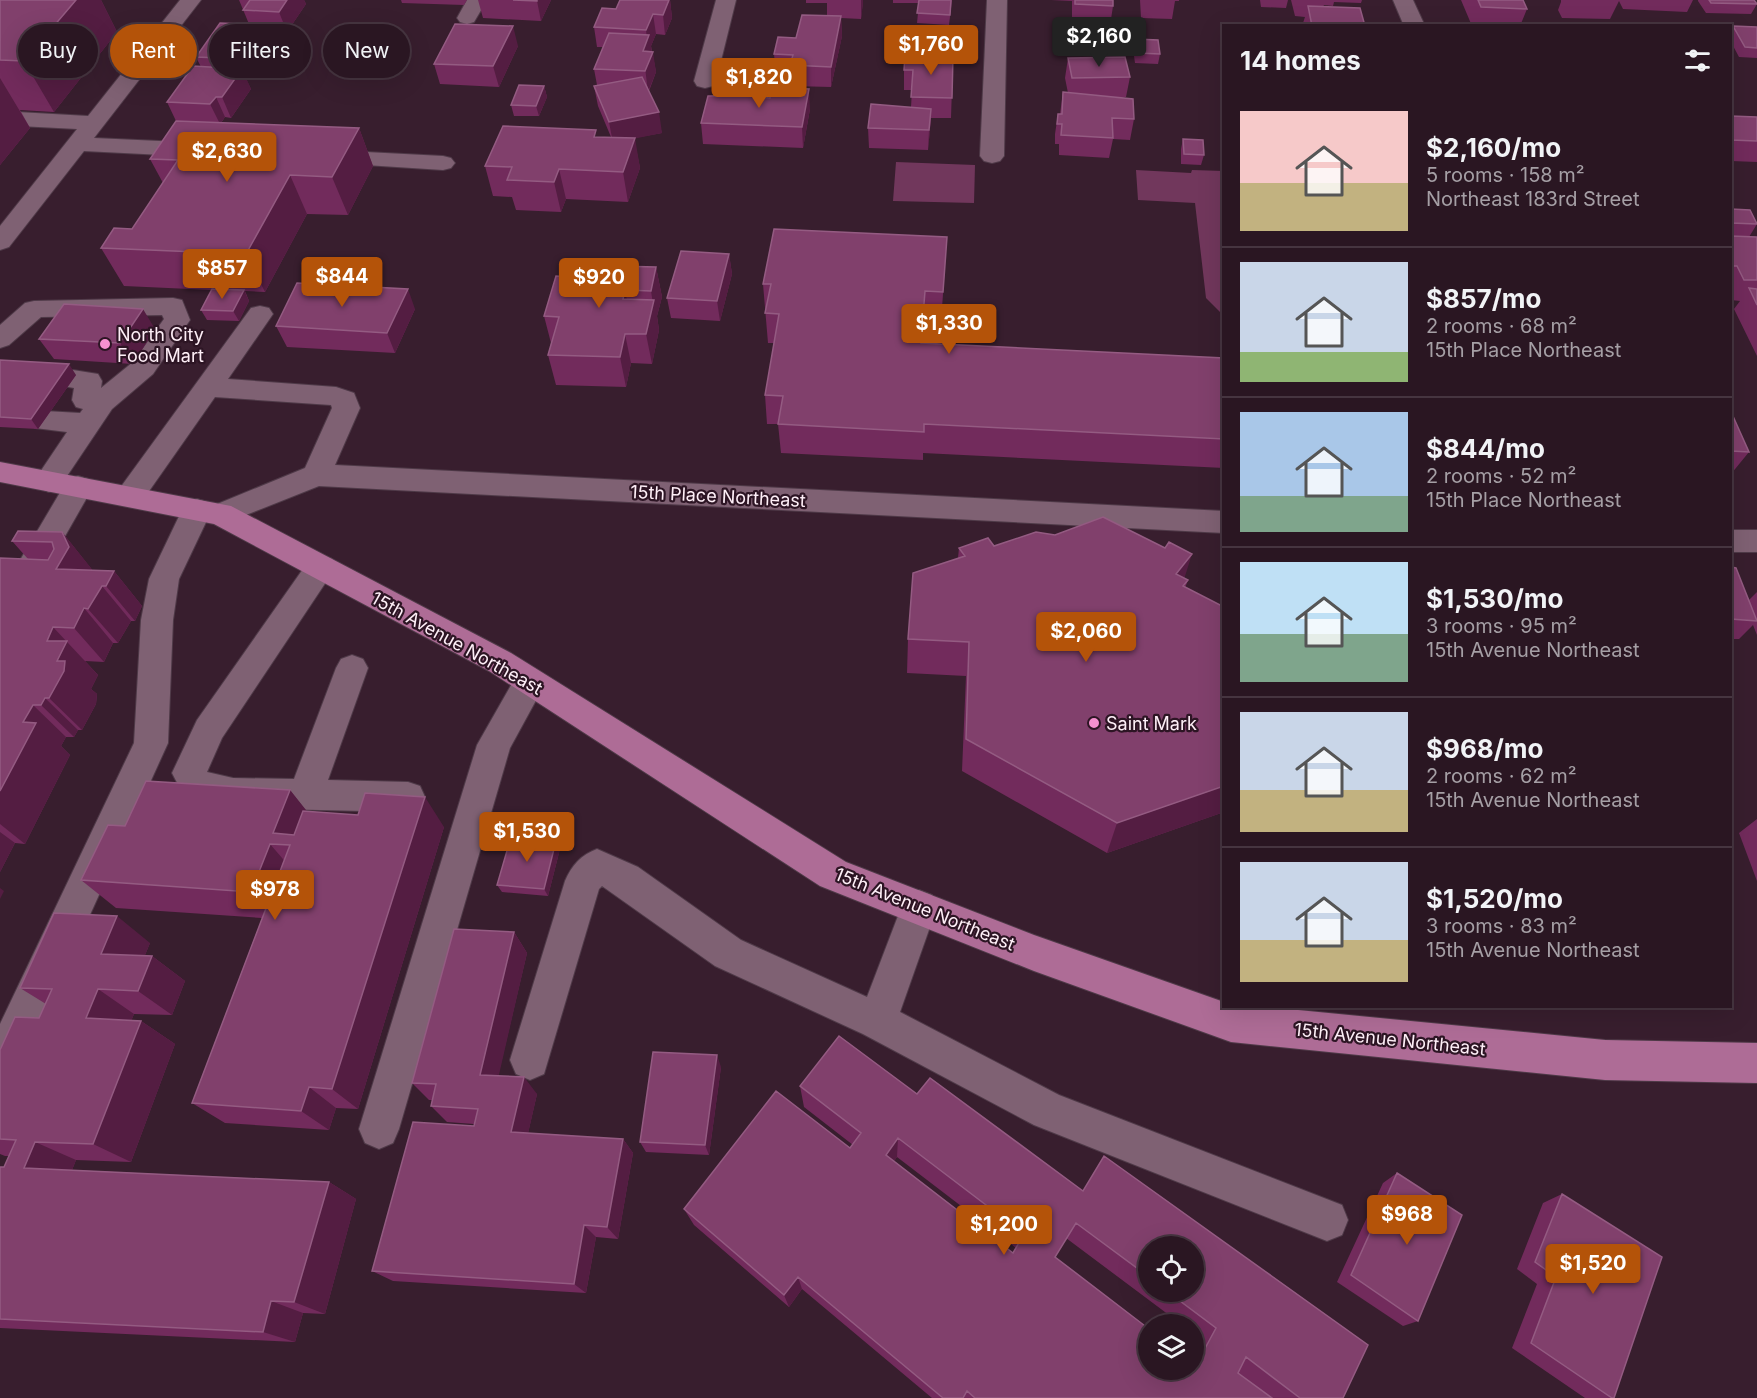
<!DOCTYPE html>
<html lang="en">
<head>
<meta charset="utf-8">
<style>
	body { margin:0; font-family:Inter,sans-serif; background:#36232f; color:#f1f3f6; height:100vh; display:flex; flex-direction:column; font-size:22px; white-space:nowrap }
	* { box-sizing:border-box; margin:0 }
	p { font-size:20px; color:#a59fa5 }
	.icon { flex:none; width:33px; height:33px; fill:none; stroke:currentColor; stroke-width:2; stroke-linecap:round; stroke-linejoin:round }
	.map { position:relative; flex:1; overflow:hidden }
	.panel { position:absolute; left:1222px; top:24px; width:510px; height:984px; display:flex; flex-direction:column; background:#2a1622; border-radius:0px; box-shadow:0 6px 24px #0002,0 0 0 2px #463540 }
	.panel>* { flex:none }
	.top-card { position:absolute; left:18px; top:24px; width:570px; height:54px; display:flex; gap:12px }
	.tools { position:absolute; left:1138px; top:1236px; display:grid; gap:12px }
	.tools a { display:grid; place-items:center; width:66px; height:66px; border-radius:50%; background:#2a1622; box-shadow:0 6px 24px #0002,0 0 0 2px #463540; font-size:30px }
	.price { position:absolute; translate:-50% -51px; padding:0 14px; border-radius:6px; background:#b45309; color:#fff; font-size:20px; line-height:39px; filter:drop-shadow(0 2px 3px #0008) }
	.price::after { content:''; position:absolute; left:50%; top:36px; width:18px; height:14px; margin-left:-9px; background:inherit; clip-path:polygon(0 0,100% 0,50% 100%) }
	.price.current { background:#222; color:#fff }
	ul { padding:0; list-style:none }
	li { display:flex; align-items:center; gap:18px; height:150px; padding:0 18px }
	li+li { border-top:2px solid #463540 }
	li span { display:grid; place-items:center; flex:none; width:168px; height:120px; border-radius:0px; color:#555 }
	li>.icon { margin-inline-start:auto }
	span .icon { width:72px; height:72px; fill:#fffc; stroke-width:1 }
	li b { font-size:26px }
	h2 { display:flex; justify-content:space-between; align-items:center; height:72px; padding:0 18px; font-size:26px }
	.chip { padding:0 21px; border-radius:27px; background:#2a1622; box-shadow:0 6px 24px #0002,0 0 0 2px #463540; font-size:21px; line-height:54px }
	.chip.current { background:#b45309; color:#fff }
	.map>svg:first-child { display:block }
	.green { fill:#71375c }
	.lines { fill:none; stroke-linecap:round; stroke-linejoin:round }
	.minor-casing { stroke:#4f3a48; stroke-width:2 }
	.major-casing { stroke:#4f3a48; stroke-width:2 }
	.minor { fill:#7f6173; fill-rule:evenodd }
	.major { fill:#ae6c96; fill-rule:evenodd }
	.wall { fill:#722b5c; fill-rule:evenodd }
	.shaded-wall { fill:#541d42 }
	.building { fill:#81406c; stroke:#945b82; stroke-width:1.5; fill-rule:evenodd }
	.poi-dot { fill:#f690d0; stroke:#2d1524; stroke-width:2 }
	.labels { text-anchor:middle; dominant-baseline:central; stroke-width:4.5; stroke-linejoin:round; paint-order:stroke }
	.poi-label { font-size:18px; fill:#feeff7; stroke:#2d1524; text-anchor:start }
	.street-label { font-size:18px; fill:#feeff7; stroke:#2d1524 }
</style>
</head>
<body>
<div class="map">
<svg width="1757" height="1398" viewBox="0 0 1757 1398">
	<rect width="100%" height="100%" fill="#381e2e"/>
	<path class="green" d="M896,162L975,165L974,203L893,201Z
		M1192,170L1224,171V316L1206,298L1195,203L1138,200L1136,170L1191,173Z"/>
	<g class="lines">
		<g class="minor-casing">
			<path id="minor" d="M180,0H201L94,138L203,143L211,145L214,150L211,155L203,157L84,151L9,247L0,250V226L77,129L0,125V111L88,116Z
				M467,0H487L474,22L467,24L460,22L457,18Z
				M716,0H736L716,81L713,86L705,88L697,86L694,81Z
				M987,0H1007L1004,156L1000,161L992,163L984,161L980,156Z
				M1393,0H1413L1425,26H1404Z
				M327,150L443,156L451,158L455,163L451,168L443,170L319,162L315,157L319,152Z
				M173,298L182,300L190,320L153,374L112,409L59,488L49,492L39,488L34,481L67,432L35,428L31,421L35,414L45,411L80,413L83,409L76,407L72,400L74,388L63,386L59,379L63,372L73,370L98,374L102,381L101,388L133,362L164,319L162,315L41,317L9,345L0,348V325L25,303L34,301Z
				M260,306L269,308L273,314L228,379L336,387L354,393L360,408L335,465L1224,511V533L319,486L221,525L211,522L208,518L179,579L173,620L168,743L14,1082L0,1088V1024L134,743L141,620L149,579L182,510L187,502L197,499L207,502L210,507L305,468L332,408L331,405L215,397L140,504L130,507L120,504L115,496L120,488L251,308Z
				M78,476L88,479L93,487L11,631L0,635V594L68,479Z
				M1731,530H1757V552H1731Z
				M321,555L332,559L336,567L222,738L207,772L233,778L294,779L336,668L341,659L352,655L363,659L368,668L328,780L408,782L420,786L425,797L420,808L408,812L233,808L184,796L172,773L197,720L310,559Z
				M530,669L542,673L546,682L510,748L399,1129L393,1143L379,1149L365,1143L359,1129L477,745L518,673Z
				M597,849L638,867L741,940L867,997L906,895L919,890L932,895L937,907L900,1012L1059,1095L1342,1205L1348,1220L1342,1235L1327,1241L1034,1125L863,1034L715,966L602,886L599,889L544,1074L530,1080L516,1074L510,1060L565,881C572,865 581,855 597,849Z"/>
		</g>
		<g class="major-casing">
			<path id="major" d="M0,462L231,506L511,653L846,862L1034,935L1224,1002V1006H1257L1605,1040L1757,1043V1083L1605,1080L1231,1042L1034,971L820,886L489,671L214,524L0,482Z"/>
		</g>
		<use href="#minor" class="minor"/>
		<use href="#major" class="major"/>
	</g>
	<path class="wall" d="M0,0H101L117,32L54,112L20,110L30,128L0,165Z
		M239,0H304L306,4L287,32L272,31L278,45L256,79H246L251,89L231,118L225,117L221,123L359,128L373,166L348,215L307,214L265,292L245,291L249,301L239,321L207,320L201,310L212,290L124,286L101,248L132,229L163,183L150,159L176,121L167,102L201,67L196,57L249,24Z
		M401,0H467L464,5L402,3Z
		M478,0H551L541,21L483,18Z
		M620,0H670L672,18L665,35L656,34L651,46L656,72L649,91L662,133L634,138L640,168L628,202L566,199L561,212L516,210L512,197L493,196L485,166L598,137H611L598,106L594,86L597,85L594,69L603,47H597L594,27L616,9Z
		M806,0H863L861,19L841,18L842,36L831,87L792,86L791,75H776L774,54L827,16V3H806Z
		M893,0H952L949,25L917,23L919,3H893Z
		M1051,0H1113V6L1110,26L1072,24V1Z
		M1140,0H1179V1H1175L1172,19L1141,18Z
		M1260,0H1288L1286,8L1261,7Z
		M1291,0H1362L1361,3L1334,2L1333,6L1324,5L1323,7L1365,26H1302L1305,17L1295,16Z
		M1461,0H1524V2L1527,9L1520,26H1472Z
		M1561,0H1693L1687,12L1623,9L1619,1L1610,19L1562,18L1558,10L1561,2Z
		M1698,0H1754L1757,4L1751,14L1706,13L1698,1Z
		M1733,26L1757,27V58L1739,57L1731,42V30Z
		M1135,39L1160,54L1158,64L1135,63L1133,49Z
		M518,46L499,87L440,84L434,64Z
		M953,56L951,118H931L928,150L869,148L868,128L911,107L912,90H904V70Z
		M1068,58L1130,77L1126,97L1121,98L1134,119L1130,140L1113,139L1109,158L1059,155V144H1055V134L1058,114H1060L1063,92L1068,93L1065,78Z
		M544,86L547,97L539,116H514L511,105Z
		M760,97L810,109L803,148L703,144L701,123Z
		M1731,116L1757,117V162L1731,161Z
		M1183,139L1204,155L1201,165L1181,164V149Z
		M1731,209L1757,224L1749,237H1757V356L1734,309L1740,301L1731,300Z
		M729,254L732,274L720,321L671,318L667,298Z
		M945,266L941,322L923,321L922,344L1224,358V468L923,453V460L781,453L778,424H767L765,395L774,343H768L763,284Z
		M656,267L662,297L657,316L659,330L652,364L631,363L626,387L556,385L548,355L551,343L544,316L571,277Z
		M415,309L395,353L287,347L276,326Z
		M155,329L133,364L54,359L39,339Z
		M0,360L76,375L38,429L0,427Z
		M1731,414L1749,452L1731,474Z
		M62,532L93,571H114L142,606L135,621H131L118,643H113L104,662L85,661L98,675L91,689L97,694L96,704L82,730H78L74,737H66L61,746L70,755L25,844L15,843L0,872V558L28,559L12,541Z
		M994,546L1184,579L1188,580L1185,588L1224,607V812L1107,853L962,771L966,676L907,673L908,639L958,558L959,548Z
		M1731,567L1749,600L1757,592V635L1753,625L1739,639H1731Z
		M290,790L307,812L444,827L358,1109L336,1108L329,1130L225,1123L192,1103L262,918L116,908L81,880L125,826Z
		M1757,819V881L1739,833Z
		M560,849L548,896L502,892L497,885Z
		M514,932L527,953L498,1076L537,1094L528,1133L623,1139L633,1153L618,1239L596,1237L586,1293L393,1281L372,1271L474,1126V1124L447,1122L431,1106L432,1100H429L412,1083Z
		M150,943L145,955L152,956L185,981L172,1015L134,1014L131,1021H141L175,1044L131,1162L76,1160L72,1170L329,1182L356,1199L325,1314L303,1313L295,1342L0,1328V1167H4L9,1156H5L0,1154V1050L39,1018L46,1004L20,988Z
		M839,1036L917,1094L930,1078L1083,1191L1104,1156L1368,1345L1343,1398H932L802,1289L789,1307L694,1225L684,1209L776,1091L850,1148L853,1145L804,1107L800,1086ZM897,1157L1016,1248L1013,1253L894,1161ZM1066,1238L1181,1324H1194V1334L1198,1338L1194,1346V1370H1149V1329L1055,1257ZM1149,1246H1194V1292H1149Z
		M721,1067L709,1155L646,1152L640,1142Z
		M1397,1173L1418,1321L1403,1326L1337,1282L1383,1183Z
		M1562,1194L1614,1398H1585L1512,1348L1537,1284L1517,1269L1543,1203Z"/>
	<path class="shaded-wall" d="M76,0H101L117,32L54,112L24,61Z
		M287,0H304L306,4L287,32L279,12Z
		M537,0H551L541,21L537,1Z
		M669,0H670L672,18L665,35L663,15Z
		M861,0H863V4L861,19Z
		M653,14L656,34L651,46L652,53L653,52L656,72L648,92L643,51L647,40L646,30Z
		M841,16L842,36L831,87V67Z
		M270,25L278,45L256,79L247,59Z
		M513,26L518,46L499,87L493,66Z
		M242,69L251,89L231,118L222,97Z
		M0,78L30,128L0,165Z
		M544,86L547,97L539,116L536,106Z
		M809,89L810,109L803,148L802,127Z
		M216,97L225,117L220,124L210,104Z
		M931,109L930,129L928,150L929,130Z
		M659,112L662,133L613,143L609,122Z
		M359,128L373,166L348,215L332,177Z
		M635,138L640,168L628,202L623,172Z
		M559,169L566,199L561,212L554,182Z
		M290,175L307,214L265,292L246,254Z
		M729,254L732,274L720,321L717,301Z
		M656,267L662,297L657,316L659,330L652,364L646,334L653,304L651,291Z
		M408,289L415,309L395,353L387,333Z
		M244,290L249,301L239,321L233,311Z
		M625,290L631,320L623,299Z
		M925,291L923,321L920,373L921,343Z
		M143,309L155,329L133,364L120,343Z
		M625,334L631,363L626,387L620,357Z
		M69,364L76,375L38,429L31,419Z
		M62,532L91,568L98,583L56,569Z
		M1192,554L1181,589L1176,574Z
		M114,571L142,606L135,621L106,586Z
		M102,586L131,621L118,643L88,609Z
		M84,608L113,643L104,662L74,628Z
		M53,627L98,675L91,689L97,694L96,704L82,730L49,698L47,641Z
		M45,698L78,730L74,737L41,705Z
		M33,705L66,737L61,746L70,755L25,844L0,824V791L23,722Z
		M1224,786V812L1107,853L1117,823Z
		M290,790L314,820L290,845L273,833Z
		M425,797L444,827L358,1109L332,1089Z
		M0,832L15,843L0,872Z
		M556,841L560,849L548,896L544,889Z
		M270,844L295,873L278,919L251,892Z
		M0,888L4,891L0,899Z
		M117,916L150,943L135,979L101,954Z
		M514,932L527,953L495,1092L480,1075Z
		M152,956L185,981L172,1015L138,991Z
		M98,989L134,1014L123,1042L86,1018Z
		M141,1021L175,1044L131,1162L93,1144Z
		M717,1055L721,1067L709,1155L705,1145Z
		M524,1077L537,1094L525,1147L511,1132Z
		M309,1087L336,1108L329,1130L301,1111Z
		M898,1138L897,1157L886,1173V1155Z
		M623,1139L633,1153L618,1239L607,1227Z
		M35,1142L76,1160L66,1185L24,1168Z
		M329,1182L356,1199L325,1314L294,1302Z
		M584,1225L596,1237L586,1293L574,1284Z
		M798,1277L802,1289L789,1307L784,1295Z
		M271,1301L303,1313L295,1342L263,1332Z"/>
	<path class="building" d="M0,0H76L24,61L0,60Z
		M250,0H287L279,12L243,10Z
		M513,0H537V1Z
		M620,0H669L663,15L653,14L646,30L594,27L602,8L616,9Z
		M919,0H951L950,15L917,13Z
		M1075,0H1113V6L1075,4Z
		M1478,0H1523L1527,9L1481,7Z
		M1709,0H1754L1757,4L1711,3Z
		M1308,6L1360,8L1365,26H1312Z
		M802,15L841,16L831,67L790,65L793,55L774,54L778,37L796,38Z
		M220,23L270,25L247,59L196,57Z
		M455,24L513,26L493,66L434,64Z
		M1733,26L1757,27V48L1745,47Z
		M609,33L649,35L643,51L653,52L645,71L594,69Z
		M1135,39L1158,40L1160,54L1137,53Z
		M905,55L953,56L952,98L911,97L913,70H904Z
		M1125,57L1130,77L1072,78L1068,58Z
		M193,66L242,69L222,97H216L210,104L167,102Z
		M642,77L659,112L609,122L594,86Z
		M519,85L544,86L536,106L511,105Z
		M772,87L809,89L802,127L701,123L708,96L760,95L759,97L770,98Z
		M1063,92L1133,99L1134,119L1112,118L1113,138L1061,135L1062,124H1057L1058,114H1062Z
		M871,104L931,109L929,130L868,128Z
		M1731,116L1757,117V141L1731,140Z
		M176,121L359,128L332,177L290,175L246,254L101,248L114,228L132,229L178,160L150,159Z
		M503,126L596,130L594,137L635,138L623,172L559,169L554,182L507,180L512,167L485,166Z
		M1183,139L1203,140L1204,155L1184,154Z
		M1731,209L1750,210L1757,224L1731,223Z
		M774,229L947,237L943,292L925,291L921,343L1224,358V439L924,424V432L778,424L783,396L765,395L779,314L765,313L771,284H763Z
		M1731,236L1757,237V280H1744L1737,266H1731V253H1732L1731,252Z
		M681,251L729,254L717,301L667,298Z
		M574,265L656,267L651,291L625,290L623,299L654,300L646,334H625L620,357L548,355L559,317L544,316L556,276L571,277Z
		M297,283L408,289L387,333L276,326Z
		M1749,288L1757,289V305Z
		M212,289L244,290L233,311L201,310Z
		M64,304L143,309L120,343L39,339Z
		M0,360L69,364L31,419L0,417Z
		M1731,414H1732L1749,452L1731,451Z
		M1103,517L1165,548L1169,542L1192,554L1176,574L1188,580L1183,586L1224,607V786L1117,823L966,739L969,642L908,639L913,573L965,556L959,548L988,538L994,546L1036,532L1055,535Z
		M18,531L62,532L69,547L56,569L114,571L106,586H102L88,609L84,608L74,628L53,627L47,641H67L57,661H65L64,671L49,698H45L41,705H33L23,722L36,723L0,791V558L48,560L54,549L52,542L12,541Z
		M1731,567L1736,568L1757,621L1731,619Z
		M146,781L290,790L273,833L294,835L303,811L358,815L365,793L425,797L332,1089L309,1087L301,1111L192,1103L290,845L270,844L251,892L81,880L108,825L125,826Z
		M511,837L556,841L544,889L497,885Z
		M54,913L117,916L101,954L152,956L138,991L98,989L86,1018L141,1021L93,1144L35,1142L24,1168L329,1182L294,1302L271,1301L263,1332L0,1319V1167H4L16,1140L0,1139V1050L15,1017L39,1018L52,989L20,988Z
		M454,929L514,932L480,1075L524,1077L511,1132L623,1139L607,1227L584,1225L574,1284L372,1271L413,1122L474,1126L478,1109L431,1106L436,1084L412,1083Z
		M839,1036L917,1094L930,1078L1083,1191L1104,1156L1368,1345L1343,1398H1300L1246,1357L1238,1373L1272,1398H975L967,1391L963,1398H943L798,1277L784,1295L684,1209L776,1091L850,1148L861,1133L800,1086ZM898,1138L1024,1234L1013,1253L886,1155ZM1076,1223L1149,1277V1246H1194V1292H1168L1216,1328L1196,1365L1194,1363V1370H1149V1329L1055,1257Z
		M653,1052L717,1055L705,1145L640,1142Z
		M1397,1173L1462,1215L1418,1321L1351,1275Z
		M1562,1194L1662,1257L1614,1398H1612L1531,1343L1556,1277L1535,1262Z"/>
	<g class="poi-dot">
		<circle cx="105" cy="344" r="6"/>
		<circle cx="1094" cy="723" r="6"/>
	</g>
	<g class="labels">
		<g class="poi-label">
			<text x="117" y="334">North City<tspan x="117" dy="21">Food Mart</tspan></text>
			<text x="1106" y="723">Saint Mark</text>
		</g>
		<g class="street-label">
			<text transform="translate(718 496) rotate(3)">15th Place Northeast</text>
			<text transform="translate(457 643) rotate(29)">15th Avenue Northeast</text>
			<text transform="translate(925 909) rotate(22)">15th Avenue Northeast</text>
			<text transform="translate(1390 1039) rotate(6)">15th Avenue Northeast</text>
		</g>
	</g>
</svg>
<div class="tools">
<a><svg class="icon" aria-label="locate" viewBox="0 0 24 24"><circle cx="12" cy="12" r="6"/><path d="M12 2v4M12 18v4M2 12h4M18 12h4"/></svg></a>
<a><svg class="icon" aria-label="layers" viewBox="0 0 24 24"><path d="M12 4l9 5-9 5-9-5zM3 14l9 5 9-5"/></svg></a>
</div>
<b class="price current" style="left:1099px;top:68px">$2,160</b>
<b class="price" style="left:931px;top:76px">$1,760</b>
<b class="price" style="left:759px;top:109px">$1,820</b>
<b class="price" style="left:227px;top:183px">$2,630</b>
<b class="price" style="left:222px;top:300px">$857</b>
<b class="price" style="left:342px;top:308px">$844</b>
<b class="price" style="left:599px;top:309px">$920</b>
<b class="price" style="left:949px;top:355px">$1,330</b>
<b class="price" style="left:1086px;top:663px">$2,060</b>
<b class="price" style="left:527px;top:863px">$1,530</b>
<b class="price" style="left:275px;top:921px">$978</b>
<b class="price" style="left:1407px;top:1246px">$968</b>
<b class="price" style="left:1004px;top:1256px">$1,200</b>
<b class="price" style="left:1593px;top:1295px">$1,520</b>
<div class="top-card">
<a class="chip">Buy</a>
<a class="chip current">Rent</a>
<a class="chip">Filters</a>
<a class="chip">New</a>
</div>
<section class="panel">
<h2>14 homes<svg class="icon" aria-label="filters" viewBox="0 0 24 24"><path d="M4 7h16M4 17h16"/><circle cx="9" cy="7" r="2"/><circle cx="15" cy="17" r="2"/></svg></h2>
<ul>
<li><span style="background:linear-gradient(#f6c9c9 60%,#c2b280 0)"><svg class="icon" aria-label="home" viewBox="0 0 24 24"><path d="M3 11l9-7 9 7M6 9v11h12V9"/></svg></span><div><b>$2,160/mo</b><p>5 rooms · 158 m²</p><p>Northeast 183rd Street</p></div></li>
<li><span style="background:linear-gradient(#c9d6e8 75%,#8fb573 0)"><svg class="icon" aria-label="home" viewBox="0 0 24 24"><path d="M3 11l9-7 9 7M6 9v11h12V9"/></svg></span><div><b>$857/mo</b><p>2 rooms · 68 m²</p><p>15th Place Northeast</p></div></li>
<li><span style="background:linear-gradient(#a9c7e8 70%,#7fa58c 0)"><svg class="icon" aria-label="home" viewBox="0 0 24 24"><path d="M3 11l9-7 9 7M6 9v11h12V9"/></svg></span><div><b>$844/mo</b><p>2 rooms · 52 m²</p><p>15th Place Northeast</p></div></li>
<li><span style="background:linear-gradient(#bfe0f5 60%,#7fa58c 0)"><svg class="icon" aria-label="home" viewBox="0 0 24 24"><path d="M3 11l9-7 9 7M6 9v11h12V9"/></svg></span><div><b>$1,530/mo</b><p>3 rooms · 95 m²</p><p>15th Avenue Northeast</p></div></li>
<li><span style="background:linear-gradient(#c9d6e8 65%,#c2b280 0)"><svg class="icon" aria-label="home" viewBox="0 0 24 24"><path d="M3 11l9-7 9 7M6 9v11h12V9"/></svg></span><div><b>$968/mo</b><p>2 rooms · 62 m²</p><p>15th Avenue Northeast</p></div></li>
<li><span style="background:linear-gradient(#c9d6e8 65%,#c2b280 0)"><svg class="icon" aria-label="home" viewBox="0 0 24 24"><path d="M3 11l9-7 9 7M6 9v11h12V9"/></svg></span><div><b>$1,520/mo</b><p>3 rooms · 83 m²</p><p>15th Avenue Northeast</p></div></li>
</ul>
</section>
</div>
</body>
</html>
